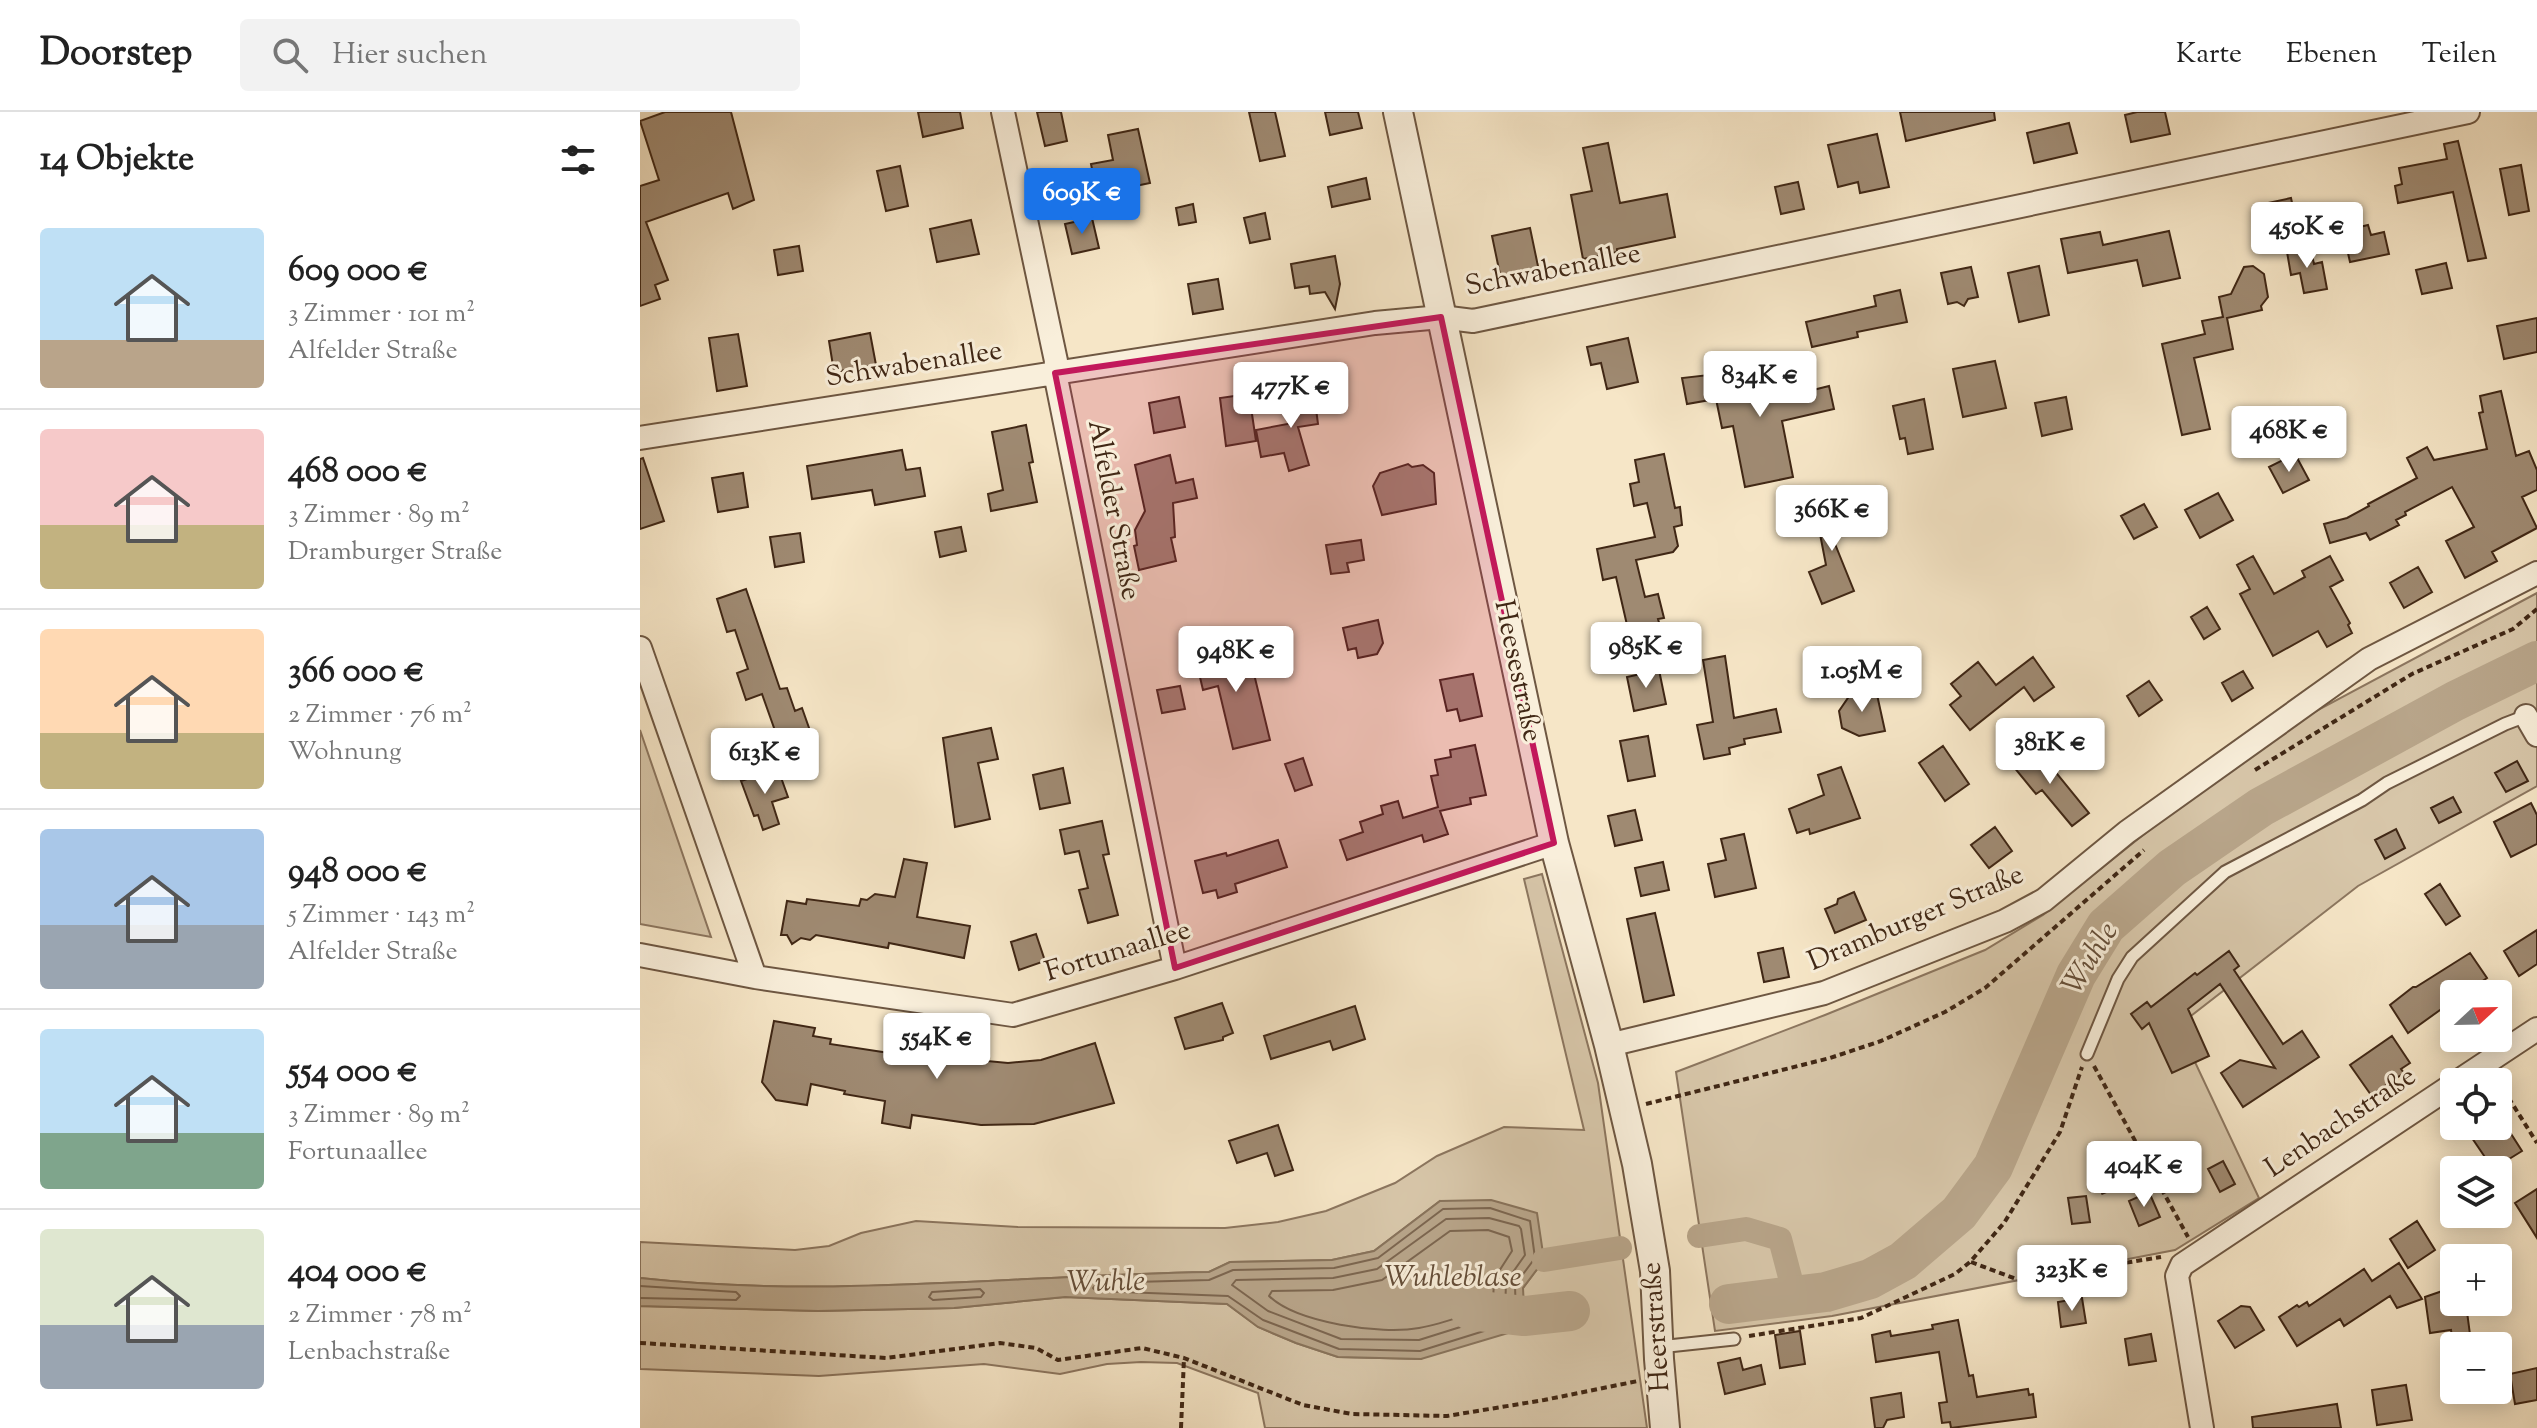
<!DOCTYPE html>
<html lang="de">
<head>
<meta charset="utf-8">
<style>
	body { margin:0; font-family:"Sorts Mill Goudy",serif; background:#f2f2f2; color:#222; height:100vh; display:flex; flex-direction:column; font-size:30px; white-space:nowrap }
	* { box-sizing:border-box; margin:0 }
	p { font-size:26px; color:#767676 }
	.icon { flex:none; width:44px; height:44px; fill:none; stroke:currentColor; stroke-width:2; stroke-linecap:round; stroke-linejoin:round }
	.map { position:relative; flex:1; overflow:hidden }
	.panel { display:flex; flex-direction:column; background:#fff; width:640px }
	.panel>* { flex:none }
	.needle { width:52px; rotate:68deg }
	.fabs { position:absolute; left:1800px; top:868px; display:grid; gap:16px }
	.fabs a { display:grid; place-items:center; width:72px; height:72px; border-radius:8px; background:#fff; box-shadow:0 4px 20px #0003; font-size:40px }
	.price { position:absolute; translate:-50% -68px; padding:0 18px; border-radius:8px; background:#fff; color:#222; font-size:26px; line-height:52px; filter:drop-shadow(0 2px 4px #0008) }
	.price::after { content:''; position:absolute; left:50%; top:48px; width:24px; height:18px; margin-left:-12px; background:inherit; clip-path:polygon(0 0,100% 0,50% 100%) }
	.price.current { background:#1a73e8; color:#fff }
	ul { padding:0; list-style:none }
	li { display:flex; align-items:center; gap:24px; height:200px; padding:0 40px }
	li+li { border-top:2px solid #e0e0e0 }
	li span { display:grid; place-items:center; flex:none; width:224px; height:160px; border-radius:8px; color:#555 }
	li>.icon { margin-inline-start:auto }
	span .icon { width:96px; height:96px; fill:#fffc; stroke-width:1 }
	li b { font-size:34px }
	h2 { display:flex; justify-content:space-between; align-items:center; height:96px; padding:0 40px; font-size:34px }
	header { display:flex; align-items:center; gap:48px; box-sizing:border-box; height:112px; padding:0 40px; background:#fff; border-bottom:2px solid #e0e0e0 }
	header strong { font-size:38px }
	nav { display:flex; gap:44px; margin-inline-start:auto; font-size:28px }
	.search { width:560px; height:72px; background:#f2f2f2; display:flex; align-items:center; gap:20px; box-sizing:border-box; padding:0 28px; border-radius:8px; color:#767676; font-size:30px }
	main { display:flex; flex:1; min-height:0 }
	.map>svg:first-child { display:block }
	.green { fill:#d7c6a9; stroke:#8c765f; stroke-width:2 }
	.water { fill:#b8a58a; stroke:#88735b; stroke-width:2 }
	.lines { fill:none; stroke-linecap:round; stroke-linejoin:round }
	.shore { stroke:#7c6650; stroke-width:2 }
	.canal { stroke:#b8a58a; stroke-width:24 }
	.river { stroke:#b8a58a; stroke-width:40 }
	.building { fill:#9f8a72; stroke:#402715; stroke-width:2 }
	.service-casing { stroke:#6e5742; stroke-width:15 }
	.minor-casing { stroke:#6e5742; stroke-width:26 }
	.tertiary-casing { stroke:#6e5742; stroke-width:32 }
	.path { stroke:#402715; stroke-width:4; stroke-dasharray:6 4; stroke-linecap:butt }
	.service { stroke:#f9efdb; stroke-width:11 }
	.minor { stroke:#f9efdb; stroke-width:22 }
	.tertiary { stroke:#f9efdb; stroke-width:28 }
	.marked { fill:#c2185b; fill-opacity:0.2; stroke:#c2185b; stroke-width:6; stroke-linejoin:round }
	.labels { text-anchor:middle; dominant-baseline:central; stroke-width:6; stroke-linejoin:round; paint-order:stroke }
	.street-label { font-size:28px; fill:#402715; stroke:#f9efdb }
	.water-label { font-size:30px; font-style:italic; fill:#644d38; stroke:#f9efdb }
</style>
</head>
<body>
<header>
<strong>Doorstep</strong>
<div class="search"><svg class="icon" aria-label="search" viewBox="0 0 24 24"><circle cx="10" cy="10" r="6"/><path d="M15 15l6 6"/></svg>Hier suchen</div>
<nav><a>Karte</a><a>Ebenen</a><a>Teilen</a></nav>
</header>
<main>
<section class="panel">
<h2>14 Objekte<svg class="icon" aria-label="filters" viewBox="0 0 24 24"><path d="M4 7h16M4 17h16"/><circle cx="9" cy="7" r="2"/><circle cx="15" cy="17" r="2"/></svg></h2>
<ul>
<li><span style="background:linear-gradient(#bfe0f5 70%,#b9a48a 0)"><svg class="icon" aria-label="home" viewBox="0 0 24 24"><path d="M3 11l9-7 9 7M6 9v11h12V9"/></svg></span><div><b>609 000 €</b><p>3 Zimmer · 101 m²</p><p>Alfelder Straße</p></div></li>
<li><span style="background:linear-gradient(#f6c9c9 60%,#c2b280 0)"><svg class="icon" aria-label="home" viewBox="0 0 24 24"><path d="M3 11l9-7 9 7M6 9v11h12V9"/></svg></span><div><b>468 000 €</b><p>3 Zimmer · 89 m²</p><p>Dramburger Straße</p></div></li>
<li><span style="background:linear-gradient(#ffd9b3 65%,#c2b280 0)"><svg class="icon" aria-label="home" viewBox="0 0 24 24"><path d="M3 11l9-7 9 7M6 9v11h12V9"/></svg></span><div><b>366 000 €</b><p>2 Zimmer · 76 m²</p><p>Wohnung</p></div></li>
<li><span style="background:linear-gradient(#a9c7e8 60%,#9aa5b1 0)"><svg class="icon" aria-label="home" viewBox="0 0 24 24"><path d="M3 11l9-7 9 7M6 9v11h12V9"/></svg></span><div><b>948 000 €</b><p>5 Zimmer · 143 m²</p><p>Alfelder Straße</p></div></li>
<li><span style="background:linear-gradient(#bfe0f5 65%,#7fa58c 0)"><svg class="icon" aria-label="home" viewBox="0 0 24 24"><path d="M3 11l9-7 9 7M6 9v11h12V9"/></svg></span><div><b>554 000 €</b><p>3 Zimmer · 89 m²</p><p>Fortunaallee</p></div></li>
<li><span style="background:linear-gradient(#dfe7d0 60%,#9aa5b1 0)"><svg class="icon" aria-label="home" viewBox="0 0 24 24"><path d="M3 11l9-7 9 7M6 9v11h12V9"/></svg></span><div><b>404 000 €</b><p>2 Zimmer · 78 m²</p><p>Lenbachstraße</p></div></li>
</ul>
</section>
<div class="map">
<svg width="1897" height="1316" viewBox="0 0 1897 1316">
	<rect width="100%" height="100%" fill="#f6e6c7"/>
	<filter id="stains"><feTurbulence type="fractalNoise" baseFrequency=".0025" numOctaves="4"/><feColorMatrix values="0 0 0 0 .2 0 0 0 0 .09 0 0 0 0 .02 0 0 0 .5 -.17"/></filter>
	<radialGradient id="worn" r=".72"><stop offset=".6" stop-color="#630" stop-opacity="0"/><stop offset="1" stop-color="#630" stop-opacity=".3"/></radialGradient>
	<path class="green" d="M1897,481V674L1718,774L1538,914L1619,1086L1535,1138L1192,1204L1075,1219L1036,960L1185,903L1345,838L1403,803L1622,628Z
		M0,618L71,825L0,812Z
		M902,762L958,971L1007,1316H625L618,1281L537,1251L501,1250L467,1252L420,1262L344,1252L179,1264L0,1257V1194L178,1199L314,1196L425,1185L587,1192L618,1215L656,1231L698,1245L781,1247L883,1176L904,1148L800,1089L734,1139L692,1148L590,1150L569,1160C379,1163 189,1187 0,1166V1130L155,1138L189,1134L221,1121L276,1109L378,1115L585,1116L638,1110L686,1099L755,1071L797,1044L864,1015L944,1018L884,767Z"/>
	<path class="water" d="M851,1088L897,1101L904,1148L883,1176L885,1216L781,1247L698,1245L656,1231L618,1215L587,1192L425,1185L314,1196L178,1199L0,1194V1166C189,1187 379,1163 569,1160L590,1150L692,1148L734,1139L800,1089Z"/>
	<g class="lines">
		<path class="shore" d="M850,1096L890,1109L895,1146L875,1173L876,1209L780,1239L699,1237L623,1208L588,1184L456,1179L453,1176L457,1171L569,1168L593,1158L694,1156L738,1146L803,1097Z
			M849,1106L879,1114L881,1117L885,1143L866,1170L865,1201L779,1228L701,1227L628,1199L592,1173L596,1168L693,1166L737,1157L806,1107Z
			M848,1118L869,1125L872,1139L854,1167L853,1191L851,1195C827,1202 803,1212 779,1216C741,1223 657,1211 629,1184L632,1179L693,1178L742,1168L810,1119Z
			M0,1174L96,1180L100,1184L96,1188L0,1186
			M340,1177L344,1181L341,1185L293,1188L289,1185L292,1180Z"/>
		<path class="canal" d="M1059,1124L1106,1117L1140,1127L1155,1184
			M904,1148L980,1136"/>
		<path class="river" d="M1089,1192L1186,1180L1230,1167L1263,1149L1319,1101L1353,1055L1436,863L1466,814L1532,756L1621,695L1815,589L1897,549
			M830,1198L884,1204L930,1199"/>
	</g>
	<path class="building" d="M25,0H91L114,88L93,97L88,81L6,110L28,168L15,173L20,187L0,194V74L19,68L0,9Z
		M278,0H320L323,16L283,25Z
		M397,0H421L427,29L405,34Z
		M609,0H635L645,44L620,49Z
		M685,0H718L722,16L690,23Z
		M1260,0H1354L1355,8L1266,29Z
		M1497,0H1525L1530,22L1491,30L1485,3Z
		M1429,11L1437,41L1394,51L1387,21Z
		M498,17L510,71L457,82L451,52L473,48L468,23Z
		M1237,22L1249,75L1220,81L1218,70L1198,75L1188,33Z
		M1818,29L1846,146L1828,149L1813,80L1758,91L1755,74L1762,72L1759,56L1807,47L1804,32Z
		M968,31L980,91L1027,82L1035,125L977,137V140L943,147L931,83L952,79L943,36Z
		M1881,53L1889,99L1869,103L1860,57Z
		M260,54L268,94L246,99L237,59Z
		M726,66L730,87L692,95L688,75Z
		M1158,70L1164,97L1141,102L1135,75Z
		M1651,86L1657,114L1634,119L1628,91Z
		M553,92L556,110L539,113L536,96Z
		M625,101L630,127L610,131L604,106Z
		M452,106L459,136L432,142L425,112Z
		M331,108L339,142L297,150L290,117Z
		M1728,113L1731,123L1744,120L1749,142L1710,150L1703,119Z
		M890,116L899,159L861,167L852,124Z
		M1529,119L1540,166L1503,174L1497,148L1428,161L1421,127L1460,120L1463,133Z
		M159,134L163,159L138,163L134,138Z
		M1670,135L1674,152L1682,150L1687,177L1664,181L1660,161L1651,163L1647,140Z
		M695,144L700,172L695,197L685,180L670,182L669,174L655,176L651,152Z
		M1806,151L1812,176L1782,182L1776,158Z
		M1399,154L1409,203L1379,210L1368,161Z
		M1613,154L1624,162L1628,185L1621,194L1622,198L1587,206L1593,237L1554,246L1570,317L1542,323L1522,232L1565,222L1562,209L1583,205L1579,185L1591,182L1604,155Z
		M1331,155L1338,185L1328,187L1324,194L1317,190L1308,192L1301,161Z
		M578,167L583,197L553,202L548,172Z
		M1260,178L1267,210L1217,220L1218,225L1172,235L1166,210L1236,194L1234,184Z
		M1897,206V240L1864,247L1857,214Z
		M230,221L236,253L194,260L189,229Z
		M98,222L107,274L77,279L69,226Z
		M988,226L998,270L967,277L961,251L951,253L947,235Z
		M1355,249L1366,296L1323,305L1313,257Z
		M1086,261L1090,278L1169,262L1173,278L1189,274L1194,297L1142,309L1153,365L1105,375L1093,314L1082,316L1076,287L1047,292L1042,266Z
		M673,274L678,312L658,315L669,353L649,359L644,341L621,345L616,318L653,311L648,278Z
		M1861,279L1876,344L1889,339L1897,358V378L1882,385L1897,416L1852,440L1857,449L1825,466L1806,429L1834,415L1812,375L1765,400L1766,403L1756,408L1759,413L1730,428L1726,421L1690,431L1684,412L1707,406L1729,394L1728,392L1777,366L1767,346L1787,335L1794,348L1847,337L1839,301L1843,300L1840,284Z
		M609,282L616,329L586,334L580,286Z
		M539,285L545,315L514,321L509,291Z
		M1426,285L1432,317L1402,324L1395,291Z
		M1284,287L1293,337L1268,342L1265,326L1260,327L1253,294Z
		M386,313L393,350L389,351L397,390L351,399L348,382L363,378L352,320Z
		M262,338L266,358L280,356L285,384L235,393L232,378L172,387L167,354Z
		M1024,342L1035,396L1040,395L1042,413L1034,415L1038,434L1033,440L996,448L1005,485L1018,482L1024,506L1018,507L1021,517L1013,519L1014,524L990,530L989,526L975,525L987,513L976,465L963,468L957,437L1015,425L1007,391L994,394L990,372L999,370L995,348Z
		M1655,342L1669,368L1643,381L1629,355Z
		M530,343L536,371L553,367L557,386L533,391L535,425L531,426L536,449L499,458L494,434L497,433L495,418L505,399L495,353Z
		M3,346L24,409L0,417V347Z
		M768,352L772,355L783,353L794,361L796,392L742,403L733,374L740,361Z
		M103,361L108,395L78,400L72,366Z
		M1578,381L1593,408L1560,426L1545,398Z
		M1209,391L1214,417L1191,422L1214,479L1182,492L1169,460L1186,453L1176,401L1178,395Z
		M1504,392L1517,415L1494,427L1481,404Z
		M321,415L326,439L300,445L295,420Z
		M160,421L164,450L135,455L130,425Z
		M721,428L724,448L707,451L709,460L691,462L686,433Z
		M1613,444L1634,482L1665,465L1662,459L1690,444L1703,468L1690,475L1710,511L1708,513L1712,521L1687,535L1678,519L1633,544L1600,482L1610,477L1597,453Z
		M1778,455L1792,480L1764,496L1750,471Z
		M106,477L140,577L147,576L155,599L162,596L175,633L144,644L122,582L106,588L97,561L108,557L95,518L87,520L77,487Z
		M1567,495L1580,517L1564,527L1551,505Z
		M738,508L743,531L737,542L718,546L716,536L708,538L703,516Z
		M607,533L630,628L593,637L578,574L563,578L555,544Z
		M1085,544L1094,606L1136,597L1141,620L1104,627L1105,632L1089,636L1090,642L1064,647L1057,613L1073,610L1063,548Z
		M1393,545L1414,575L1394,589L1384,575L1330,618L1310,593L1321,584L1311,572L1338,550L1356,573Z
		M1019,558L1026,592L994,599L987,565Z
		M1603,559L1613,576L1592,589L1582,571Z
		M833,562L842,604L820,609L817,597L807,599L800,568Z
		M1509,569L1522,588L1499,604L1487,584Z
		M540,574L545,597L522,601L517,578Z
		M1236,578L1245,619L1219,624L1202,616L1199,599L1210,583Z
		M351,616L358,647L338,651L350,707L315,715L303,626Z
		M1008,624L1015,664L988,669L980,629Z
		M835,633L846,683L830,686L831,692L800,699L808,722L784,730L782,723L707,748L700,728L723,720L720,710L743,702L741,694L758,689L763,706L798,695L791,664L798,663L795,648L811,645L810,638Z
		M1303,634L1329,672L1305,689L1279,651Z
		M1396,636L1449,701L1432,714L1402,678L1396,682L1373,654Z
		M663,646L672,673L655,679L645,652Z
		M1877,649L1888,669L1866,680L1855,661Z
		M1201,655L1220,706L1170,722L1169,717L1157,721L1149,697L1184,683L1178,663Z
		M423,656L430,691L400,697L393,663Z
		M138,657L148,685L132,690L139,712L123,718L118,703L114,704L101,669Z
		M1813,685L1821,700L1799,711L1791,696Z
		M1891,691L1897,703V732L1871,745L1854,710Z
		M995,698L1002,728L975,734L968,704Z
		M462,709L469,742L463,743L478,803L448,811L439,778L448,776L439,739L425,742L420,718Z
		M1355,715L1372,739L1349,756L1331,733Z
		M1756,717L1765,736L1745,747L1735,728Z
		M1104,722L1116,776L1075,785L1068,752L1086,748L1081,727Z
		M638,728L647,755L595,772L597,780L578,786L576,778L563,781L555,749L586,741L587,744Z
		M264,747L287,751L277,805L330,814L324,846L249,831L248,836L176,823L170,828L161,826L152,832L147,823H141L147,789L166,792L167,787L219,794L221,787L227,788L235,782L255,785Z
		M1023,750L1029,778L1001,784L995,756Z
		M1800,772L1820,804L1806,813L1785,782Z
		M1214,780L1226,808L1195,821L1185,797L1197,792L1198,787Z
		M1015,801L1034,883L1004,890L987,807Z
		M1897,818V852L1879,864L1864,839Z
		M396,822L405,849L379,858L371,830Z
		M1143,836L1149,865L1124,870L1118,841Z
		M1589,839L1599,854L1594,858L1643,932L1662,919L1679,945L1603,995L1581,961L1600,948L1635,956L1580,872L1548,897L1569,944L1532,961L1509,911L1502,917L1491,902L1507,890L1511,895L1555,861L1557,863Z
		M1830,841L1847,866L1823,882H1814V888L1768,921L1750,893L1773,875H1776Z
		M582,891L593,921L583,925V928L545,937L535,906Z
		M715,894L725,927L693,938L690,929L631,947L624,924Z
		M134,909L175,916L173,924L191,927L190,932L315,951L316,946L368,951L401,948L455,931L474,991L394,1012L341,1013L272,1003L270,1016L242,1011L245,989L204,982L205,979L171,972L167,993L136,988L122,970Z
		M1752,924L1770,951L1761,957L1764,961L1731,983L1710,953Z
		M638,1013L653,1058L635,1064L627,1041L597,1051L589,1029Z
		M1844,1014H1866L1882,1039L1853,1057L1830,1023Z
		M1480,1039L1491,1063L1476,1070L1465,1046Z
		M1583,1049L1595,1072L1580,1080L1568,1057Z
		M1897,1077V1126L1875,1091Z
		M1509,1080L1520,1105L1499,1114L1489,1089Z
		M1446,1084L1450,1110L1432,1112L1428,1086Z
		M1777,1109L1795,1138L1768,1156L1750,1127Z
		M1759,1151L1782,1187L1757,1196L1750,1184L1704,1214L1700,1207L1657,1234L1639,1205L1657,1193L1659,1195L1667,1190L1669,1194L1724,1157L1732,1169Z
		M1814,1175V1193L1826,1192L1831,1230L1813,1232L1811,1218L1790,1221L1785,1185Z
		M1442,1186L1446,1211L1421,1215L1418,1190Z
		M1601,1194L1610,1195L1624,1218L1595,1236L1578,1209Z
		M1318,1208L1329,1264L1333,1263L1337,1285L1388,1277L1389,1283L1393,1282L1396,1305L1311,1316L1310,1310L1302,1311L1299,1291L1307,1290L1299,1240L1236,1250L1232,1223L1250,1219L1251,1224L1293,1217L1292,1213Z
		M1160,1219L1165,1252L1140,1256L1135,1223Z
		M1511,1222L1516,1249L1489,1253L1485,1227Z
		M1100,1246L1103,1258L1121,1253L1125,1272L1085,1282L1078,1251Z
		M1897,1256V1288L1875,1292L1870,1262Z
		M1766,1273L1772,1308L1737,1313L1732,1278Z
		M1261,1281L1264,1305L1247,1308L1243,1316H1235L1231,1286Z
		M1697,1292L1701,1316H1613L1612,1305Z"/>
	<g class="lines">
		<g class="service-casing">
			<path id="service" d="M1447,942L1478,867L1492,845L1585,760L1722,688L1747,671L1865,612L1886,604
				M1019,1235L1094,1227"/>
		</g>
		<g class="minor-casing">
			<path id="minor" d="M363,0L416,249L415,261L535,856
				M0,326L735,211L801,205L833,209L1828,0
				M0,536L115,865
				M1886,604L1897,623
				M0,843L115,865L373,903L535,856L914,731
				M969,933L1184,881L1365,809L1404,788L1487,720L1729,547L1897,461
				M1817,970L1897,917
				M1562,1316L1537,1164L1542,1153L1814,972"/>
		</g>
		<g class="tertiary-casing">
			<path id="tertiary" d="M758,0L914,731L969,933L997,1052L1015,1159L1019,1247L1025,1316"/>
		</g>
		<path class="path" d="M1615,658L1772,562L1873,517L1897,497
			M1454,954L1548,1125
			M1858,969L1897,1031
			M1006,992L1190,946L1241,929L1305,900L1345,876L1504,738
			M1461,1081L1513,1062
			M1331,1150L1379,1168L1521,1145
			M1109,1224L1221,1206L1315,1162L1330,1150L1364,1111L1420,1020L1442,955
			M0,1231L246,1246L360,1231L396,1236L418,1248L502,1236L544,1246L663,1293L712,1302L807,1304L904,1288L998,1269
			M541,1316L544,1246"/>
		<use href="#service" class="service"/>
		<use href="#minor" class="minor"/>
		<use href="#tertiary" class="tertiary"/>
	</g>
	<path class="marked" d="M801,205L914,731L535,856L415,261Z"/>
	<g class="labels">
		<g class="street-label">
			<text transform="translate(913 159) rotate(-11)">Schwabenallee</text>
			<text transform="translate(274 253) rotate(-9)">Schwabenallee</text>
			<text transform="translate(473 398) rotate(79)">Alfelder Straße</text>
			<text transform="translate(877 559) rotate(78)">Heesestraße</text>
			<text transform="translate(1276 807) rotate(-23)">Dramburger Straße</text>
			<text transform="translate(478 840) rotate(-17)">Fortunaallee</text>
			<text transform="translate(1701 1011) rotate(-34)">Lenbachstraße</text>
			<text transform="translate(1017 1215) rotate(-94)">Heerstraße</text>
		</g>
		<g class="water-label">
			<text transform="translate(1451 847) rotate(-58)">Wuhle</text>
			<text x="813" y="1166">Wuhleblase</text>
			<text transform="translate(466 1171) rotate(-1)">Wuhle</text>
		</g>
	</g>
	<rect width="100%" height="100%" filter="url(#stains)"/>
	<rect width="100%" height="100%" fill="url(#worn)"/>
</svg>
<div class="fabs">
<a><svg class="needle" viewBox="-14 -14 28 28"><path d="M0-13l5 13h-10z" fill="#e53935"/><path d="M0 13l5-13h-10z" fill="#767676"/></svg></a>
<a><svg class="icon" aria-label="locate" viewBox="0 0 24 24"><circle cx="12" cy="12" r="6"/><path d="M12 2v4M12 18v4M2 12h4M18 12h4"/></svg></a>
<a><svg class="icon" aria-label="layers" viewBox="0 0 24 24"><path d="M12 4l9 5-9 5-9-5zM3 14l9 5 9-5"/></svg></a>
<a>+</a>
<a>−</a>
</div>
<b class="price current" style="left:442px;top:124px">609K €</b>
<b class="price" style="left:1667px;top:158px">450K €</b>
<b class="price" style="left:1120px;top:307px">834K €</b>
<b class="price" style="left:651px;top:318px">477K €</b>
<b class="price" style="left:1649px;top:362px">468K €</b>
<b class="price" style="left:1192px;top:441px">366K €</b>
<b class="price" style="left:1006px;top:578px">985K €</b>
<b class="price" style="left:596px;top:582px">948K €</b>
<b class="price" style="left:1222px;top:602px">1.05M €</b>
<b class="price" style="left:1410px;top:674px">381K €</b>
<b class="price" style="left:125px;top:684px">613K €</b>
<b class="price" style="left:297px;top:969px">554K €</b>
<b class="price" style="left:1504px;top:1097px">404K €</b>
<b class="price" style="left:1432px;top:1201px">323K €</b>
</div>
</main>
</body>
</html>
